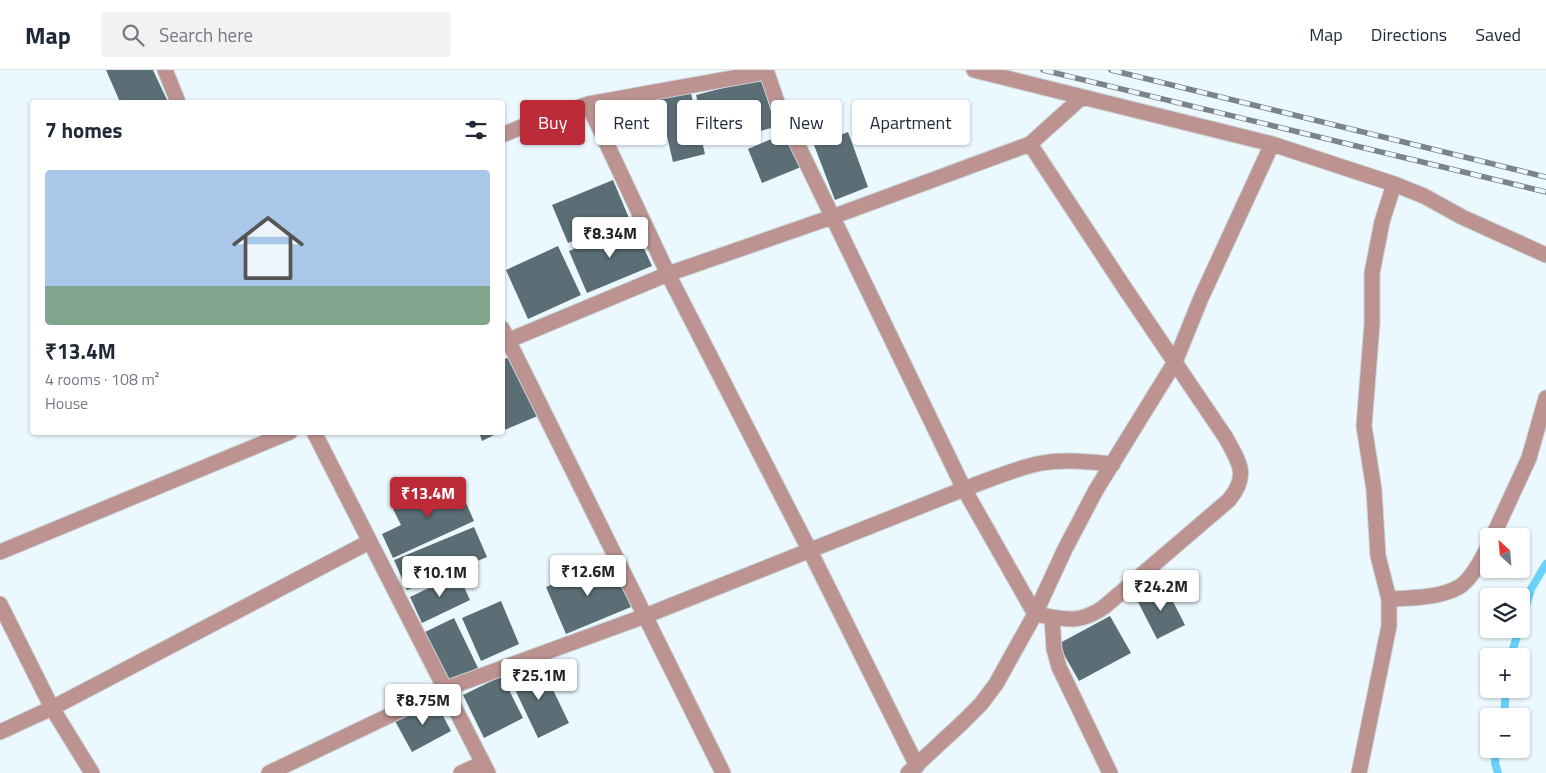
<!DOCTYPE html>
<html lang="en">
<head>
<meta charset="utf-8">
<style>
	body { margin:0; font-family:"Titillium Web",sans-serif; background:#f2f2f3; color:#1f2937; height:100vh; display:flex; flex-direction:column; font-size:19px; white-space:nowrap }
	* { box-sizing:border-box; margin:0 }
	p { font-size:16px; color:#747a83 }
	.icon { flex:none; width:28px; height:28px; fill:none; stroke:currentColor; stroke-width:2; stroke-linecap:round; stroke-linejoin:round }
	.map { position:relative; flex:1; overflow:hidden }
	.sheet { position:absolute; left:30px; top:30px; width:475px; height:335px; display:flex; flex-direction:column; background:#fff; border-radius:5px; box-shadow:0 1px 4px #0004 }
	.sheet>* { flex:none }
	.hud { position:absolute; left:520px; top:30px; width:475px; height:45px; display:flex; gap:10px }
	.needle { width:32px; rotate:334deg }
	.controls { position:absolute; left:1480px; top:458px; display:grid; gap:10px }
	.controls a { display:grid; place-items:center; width:50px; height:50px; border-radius:5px; background:#fff; box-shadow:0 1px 4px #0004; font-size:25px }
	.price { position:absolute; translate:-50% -42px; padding:0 11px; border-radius:5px; background:#fff; color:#222; font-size:16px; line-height:32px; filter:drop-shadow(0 1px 2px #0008) }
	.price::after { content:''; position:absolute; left:50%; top:30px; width:15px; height:11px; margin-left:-8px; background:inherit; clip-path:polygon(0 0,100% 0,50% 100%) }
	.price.on { background:#bc2b37; color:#fff }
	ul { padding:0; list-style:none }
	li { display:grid; align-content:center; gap:10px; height:265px; padding:0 15px }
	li+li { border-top:1px solid #e0e1e3 }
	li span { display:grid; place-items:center; height:155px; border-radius:5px; color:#555 }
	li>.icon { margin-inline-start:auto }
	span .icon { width:90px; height:90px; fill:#fffc; stroke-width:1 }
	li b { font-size:21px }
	h2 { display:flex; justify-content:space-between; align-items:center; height:60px; padding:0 15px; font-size:21px }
	.chip { padding:0 18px; border-radius:5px; background:#fff; box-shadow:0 1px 4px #0004; font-size:18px; line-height:45px }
	.chip.on { background:#bc2b37; color:#fff }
	header { display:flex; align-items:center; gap:30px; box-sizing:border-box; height:70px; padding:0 25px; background:#fff; border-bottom:1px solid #e0e1e3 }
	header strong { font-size:24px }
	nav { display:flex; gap:28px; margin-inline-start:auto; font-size:18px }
	.search { width:350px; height:45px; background:#f2f2f3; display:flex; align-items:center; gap:12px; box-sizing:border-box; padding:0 18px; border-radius:5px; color:#747a83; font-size:19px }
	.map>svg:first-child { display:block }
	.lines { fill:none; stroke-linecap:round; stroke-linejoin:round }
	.stream { stroke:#69d1fb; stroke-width:8 }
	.building { fill:#5b6e76 }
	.minor-casing { stroke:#c7d3d8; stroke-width:17 }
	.minor { stroke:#bc9390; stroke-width:15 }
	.rail-casing { stroke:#7a8489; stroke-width:5.5 }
	.rail { stroke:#ebf8fe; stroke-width:4; stroke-dasharray:11; stroke-linecap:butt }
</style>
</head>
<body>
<header>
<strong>Map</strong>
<div class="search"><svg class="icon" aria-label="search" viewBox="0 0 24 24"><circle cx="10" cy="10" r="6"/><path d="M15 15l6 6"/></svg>Search here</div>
<nav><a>Map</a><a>Directions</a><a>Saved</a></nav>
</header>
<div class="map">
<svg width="1546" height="703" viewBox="0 0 1546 703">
	<rect width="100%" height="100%" fill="#ebf8fe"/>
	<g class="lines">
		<path class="stream" d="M1521,553L1531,519L1546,494
			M1511,586L1519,559
			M1504,646L1506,619
			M1496,679L1495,693L1498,703"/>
	</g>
	<path class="building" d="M106,0H153L167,30L161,32H120Z
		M762,8L775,57L709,75L696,25Z
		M690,19L705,84L673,92L658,27Z
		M848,62L868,117L835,130L814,75Z
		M786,63L801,97L762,113L748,79Z
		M613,110L629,148L568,173L552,135Z
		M633,154L652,196L587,223L569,181Z
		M558,176L581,225L528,249L506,200Z
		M513,286L540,345L502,361V290Z
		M479,362H500L482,371Z
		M456,410L474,451L393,488L382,464L401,455L393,439Z
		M474,457L487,487L407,520L394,490Z
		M611,490L631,537L566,564L546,517Z
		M458,504L470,530L422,553L410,527Z
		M1165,516L1185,555L1157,569L1137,530Z
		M501,531L519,574L481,591L462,548Z
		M1110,546L1131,583L1079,611L1058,574Z
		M454,548L478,598L449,612L425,562Z
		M541,595L569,653L538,668L510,609Z
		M502,606L523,648L484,668L463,625Z
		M434,629L451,661L412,682L395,651Z"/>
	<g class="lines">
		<g class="minor-casing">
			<path id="minor" d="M165,0L178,32
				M766,0L777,32L964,419L1035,544C1063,549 1079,555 1104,537L1229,430C1249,405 1240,394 1226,368L1124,217L1030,74
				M974,0L1272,74L1394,114L1424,126L1462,147L1546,185
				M588,34L668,204L810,481L917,696
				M502,65L524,56L588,34L766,2
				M502,258L723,703
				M502,273L668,204L832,147L1030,74L1081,28
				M314,362L488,703
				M1493,466L1529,388L1546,328
				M0,482L290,362
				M1389,529C1411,528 1440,528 1459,517C1471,510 1483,487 1489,475
				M0,534L52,638L92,703
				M1052,547L1054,579L1059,597L1110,703
				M0,662L52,638L369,472
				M269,703L445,619L645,546L964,419C989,410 1015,398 1042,393C1065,389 1089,392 1113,394
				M461,703L483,693
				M908,703L963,652L981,634L996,614L1035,544L1065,479L1096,420L1175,292L1201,228L1272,74
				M1359,703L1389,556V529L1378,486L1374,420L1364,356L1372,254V203L1382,152L1394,114"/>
		</g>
		<use href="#minor" class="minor"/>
		<g class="rail-casing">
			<path id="rail" d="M1043,0L1546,122
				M1111,0L1546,107"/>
		</g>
		<use href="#rail" class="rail"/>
	</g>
</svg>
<div class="controls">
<a><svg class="needle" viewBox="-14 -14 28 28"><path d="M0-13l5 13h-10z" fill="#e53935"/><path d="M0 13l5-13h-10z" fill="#747a83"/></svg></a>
<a><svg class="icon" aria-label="layers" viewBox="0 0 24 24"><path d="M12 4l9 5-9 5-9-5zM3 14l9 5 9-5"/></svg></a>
<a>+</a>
<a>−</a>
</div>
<b class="price" style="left:610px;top:189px">₹8.34M</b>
<b class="price on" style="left:428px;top:449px">₹13.4M</b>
<b class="price" style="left:588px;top:527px">₹12.6M</b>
<b class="price" style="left:440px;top:528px">₹10.1M</b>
<b class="price" style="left:1161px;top:542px">₹24.2M</b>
<b class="price" style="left:539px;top:631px">₹25.1M</b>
<b class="price" style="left:423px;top:656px">₹8.75M</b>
<div class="hud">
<a class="chip on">Buy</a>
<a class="chip">Rent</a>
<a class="chip">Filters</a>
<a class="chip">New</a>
<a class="chip">Apartment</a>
</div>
<section class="sheet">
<h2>7 homes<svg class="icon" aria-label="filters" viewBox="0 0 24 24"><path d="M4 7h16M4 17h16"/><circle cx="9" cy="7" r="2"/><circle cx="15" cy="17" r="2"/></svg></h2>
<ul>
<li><span style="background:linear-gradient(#a9c7e8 75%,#7fa58c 0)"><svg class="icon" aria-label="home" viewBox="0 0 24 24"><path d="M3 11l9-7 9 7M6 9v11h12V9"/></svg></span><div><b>₹13.4M</b><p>4 rooms · 108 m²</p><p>House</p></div></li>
</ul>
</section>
</div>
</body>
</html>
